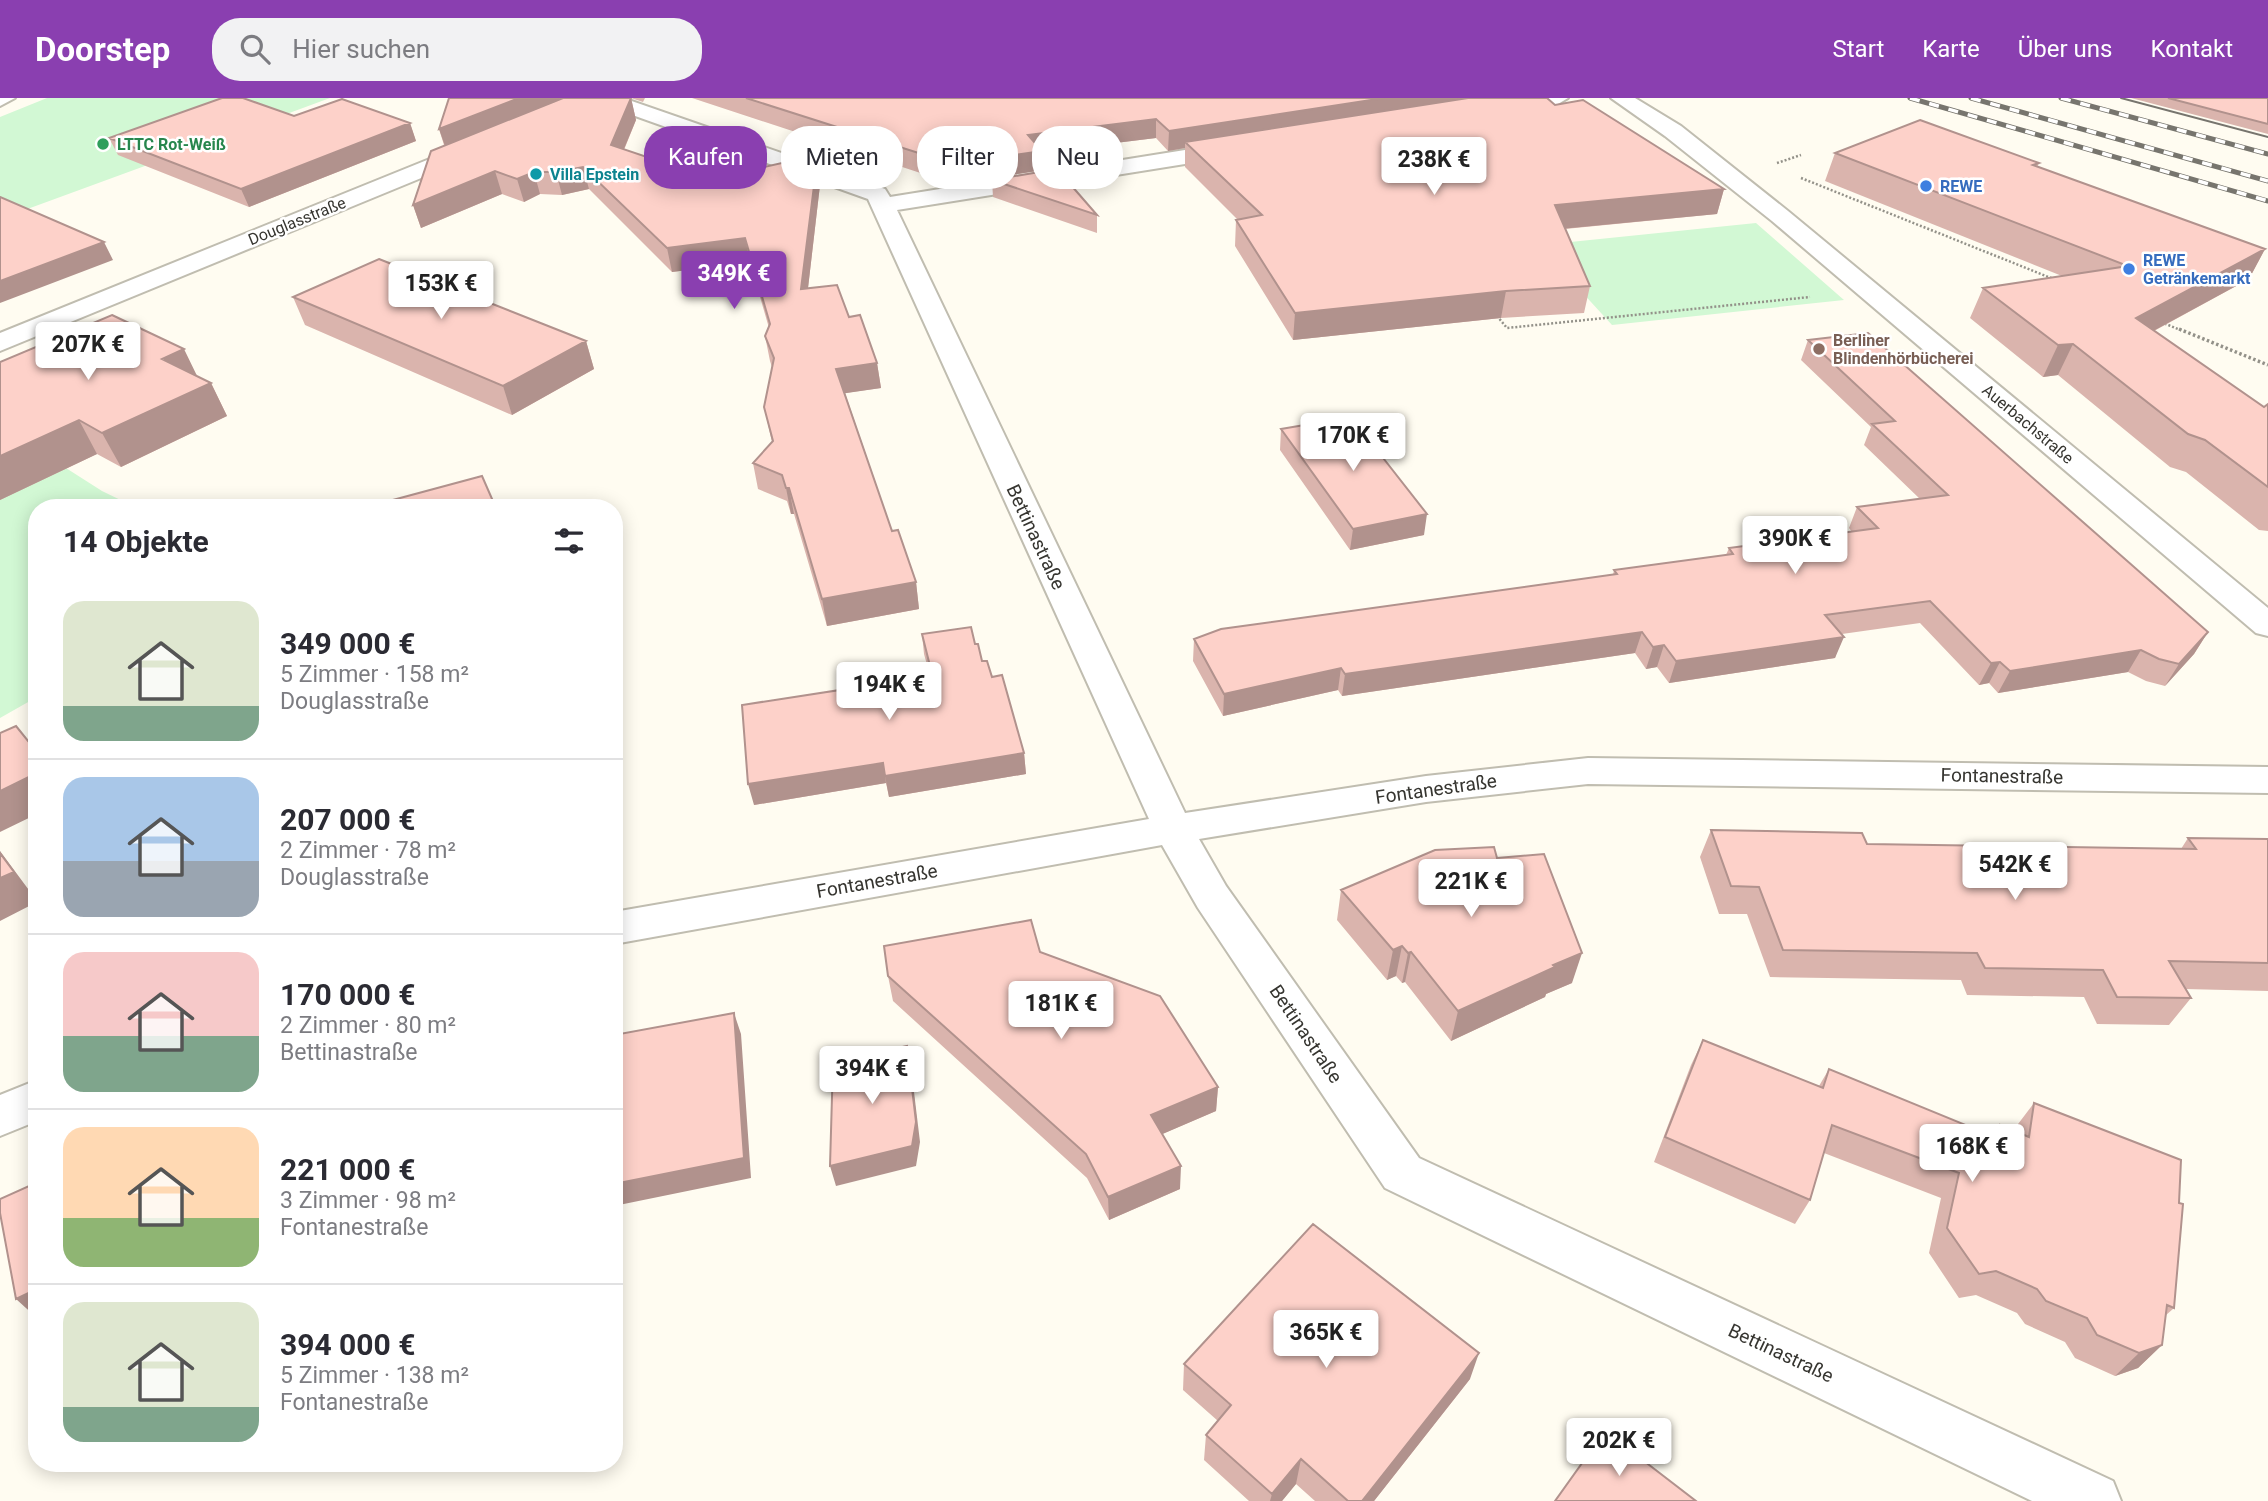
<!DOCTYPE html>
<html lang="de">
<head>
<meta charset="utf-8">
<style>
	body { margin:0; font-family:Roboto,sans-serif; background:#f2f2f3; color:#2b2b33; height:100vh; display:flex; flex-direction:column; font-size:26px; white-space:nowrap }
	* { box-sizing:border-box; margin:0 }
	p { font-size:23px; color:#7c7c81 }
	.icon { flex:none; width:38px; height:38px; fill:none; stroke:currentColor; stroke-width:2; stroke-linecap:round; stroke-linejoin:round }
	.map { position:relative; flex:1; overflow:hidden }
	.details { position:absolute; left:28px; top:401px; width:595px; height:973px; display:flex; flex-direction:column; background:#fff; border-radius:28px; box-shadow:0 4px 18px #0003 }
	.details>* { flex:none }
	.top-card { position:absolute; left:644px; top:28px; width:665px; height:63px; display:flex; gap:14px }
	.price { position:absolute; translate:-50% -60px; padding:0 16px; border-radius:7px; background:#fff; color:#222; font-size:23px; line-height:46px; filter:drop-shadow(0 2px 4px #0008) }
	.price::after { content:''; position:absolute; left:50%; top:42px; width:21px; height:16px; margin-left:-10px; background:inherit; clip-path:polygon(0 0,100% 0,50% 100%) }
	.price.on { background:#8a3fb0; color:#fff }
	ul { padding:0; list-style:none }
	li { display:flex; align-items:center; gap:21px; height:175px; padding:0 35px }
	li+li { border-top:2px solid #e1e1e2 }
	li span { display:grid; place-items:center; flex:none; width:196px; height:140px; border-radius:21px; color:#555 }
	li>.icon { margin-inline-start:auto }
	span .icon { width:84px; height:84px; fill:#fffc; stroke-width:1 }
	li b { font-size:30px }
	h2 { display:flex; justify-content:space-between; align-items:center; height:84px; padding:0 35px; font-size:30px }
	.chip { padding:0 24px; border-radius:28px; background:#fff; box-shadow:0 4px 18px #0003; font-size:24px; line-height:63px }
	.chip.on { background:#8a3fb0; color:#fff }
	header { display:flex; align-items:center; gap:42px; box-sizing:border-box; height:98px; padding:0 35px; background:#8a3fb0; color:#fff }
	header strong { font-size:33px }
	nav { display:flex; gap:38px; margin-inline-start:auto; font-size:24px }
	.search { width:490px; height:63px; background:#f2f2f3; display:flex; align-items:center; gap:18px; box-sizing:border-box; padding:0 24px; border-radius:28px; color:#7c7c81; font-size:26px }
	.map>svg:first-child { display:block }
	.green { fill:#d2f8d4 }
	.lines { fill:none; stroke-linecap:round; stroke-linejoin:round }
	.minor-casing { stroke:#c0bdb0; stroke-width:4 }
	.path-far1 { stroke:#939189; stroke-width:2.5; stroke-dasharray:2 2; stroke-linecap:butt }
	.path { stroke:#939189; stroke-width:3.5; stroke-dasharray:2.5 2.5; stroke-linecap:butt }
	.minor { fill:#fff; fill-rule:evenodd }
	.tram { stroke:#77756e; stroke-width:2 }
	.rail-casing { stroke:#77756e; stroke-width:5 }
	.rail { stroke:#fff; stroke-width:3.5; stroke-dasharray:10; stroke-linecap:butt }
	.wall { fill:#dab4ad }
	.shaded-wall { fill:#b1928d }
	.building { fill:#fdd1c9; stroke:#b1928d; stroke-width:2 }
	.leisure-dot { fill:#2e9e5b; stroke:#fff; stroke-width:2.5 }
	.culture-dot { fill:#0f9aa8; stroke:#fff; stroke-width:2.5 }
	.shop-dot { fill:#3f7fe0; stroke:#fff; stroke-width:2.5 }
	.education-dot { fill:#8d6e63; stroke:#fff; stroke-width:2.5 }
	.labels { text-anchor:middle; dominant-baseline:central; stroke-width:5; stroke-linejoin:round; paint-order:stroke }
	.far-leisure-label { font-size:16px; font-weight:bold; fill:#27864d; stroke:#fff; text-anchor:start }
	.far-culture-label { font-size:16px; font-weight:bold; fill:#0d838f; stroke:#fff; text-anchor:start }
	.far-shop-label { font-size:16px; font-weight:bold; fill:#366cbe; stroke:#fff; text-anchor:start }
	.far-street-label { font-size:16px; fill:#363530; stroke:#fff }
	.far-education-label { font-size:16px; font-weight:bold; fill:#785e54; stroke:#fff; text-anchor:start }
	.street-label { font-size:19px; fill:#363530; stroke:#fff }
</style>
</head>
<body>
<header>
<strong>Doorstep</strong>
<div class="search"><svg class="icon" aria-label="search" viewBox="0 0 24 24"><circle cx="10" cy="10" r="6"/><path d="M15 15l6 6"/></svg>Hier suchen</div>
<nav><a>Start</a><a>Karte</a><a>Über uns</a><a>Kontakt</a></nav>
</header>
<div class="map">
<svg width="2268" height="1403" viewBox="0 0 2268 1403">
	<rect width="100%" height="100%" fill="#fffcf1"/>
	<path class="green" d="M47,0H330L22,113L0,103V19Z
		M1756,125L1844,202L1612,227L1548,157L1472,154Z
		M0,328L102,393L135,409L37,410V599L0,620Z"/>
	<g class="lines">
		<g class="minor-casing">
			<path id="minor" d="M0,0H15L0,8Z
				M593,0H623L885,91L890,99L1235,44L1243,46L1246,51L1243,56L1235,58L897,112L1185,715L1426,678L1588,660L2268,669V695L1588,686L1426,704L1199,741L1226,788L1419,1060L2113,1383L2121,1403H2032L1385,1090L1198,810L1162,747L614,846V814L1149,721L868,101L596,4Z
				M1520,0H1568L1558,6L1498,16L1488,10L1491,6Z
				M1611,0H1635L1681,28L1788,113L2268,510V538L2256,535L1772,123L1665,38Z
				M474,43L482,45L485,50L482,55L0,253V235Z
				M37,982V1023L0,1038V997Z"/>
		</g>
		<path class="path-far1" d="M1777,65L1801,57
			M1801,80L2056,182
			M1497,218L1507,230L1810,199
			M2161,224L2183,233"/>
		<path class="path" d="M2179,231L2268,267"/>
		<use href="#minor" class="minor"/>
		<path class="tram" d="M2121,0L2268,39"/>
		<g class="rail-casing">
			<path id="rail" d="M1910,0L2268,103
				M1971,0L2268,83
				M2061,0L2268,56"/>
		</g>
		<use href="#rail" class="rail"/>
	</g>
	<path class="wall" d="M631,0H645L643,4Z
		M631,0L636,22L624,52L712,81L817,64L820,87L808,190L849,219L877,265L881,290L845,295L892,433L916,484L919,511L827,528L794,416H791L787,403L758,391L753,365L772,344L764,309L772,269L770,263L765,238L769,230L750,164L672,174L589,91L562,97L540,96L524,104L502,96L421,130L413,107L444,47L439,31Z
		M692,0H1547L1555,7L1724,91L1717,116L1565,131L1590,188L1584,215L1501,220L1293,242L1235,148L1236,122H1238L1185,69V50L1168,53L1156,40L1042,54L1043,72L954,86Z
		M2131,0H2268V36Z
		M294,18L410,25L416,43L249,109L118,57L109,40Z
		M1835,55L2039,65L2037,69L2265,151L2249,181L2154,233L2264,309L2268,306V433L2259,432L2186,374L2170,369L2058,277L2043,279L1970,220L1983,190L2062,178L1825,83Z
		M992,82L1097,117V135L993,99Z
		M293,199L586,243L594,271L512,317L305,227Z
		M1808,242L2208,534L2194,556L2165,588L2146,583L2128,574L1998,595L1989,585L1979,587L1920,525L1842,536L1835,560L1669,585L1657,569L1646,571L1635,555L1342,598L1338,592L1223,618L1193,563L1194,541L1613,477L1614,472L1726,457L1729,450L1852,434L1849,430L1857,409L1920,401L1864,347L1871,329L1801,262Z
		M0,264L197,278L211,285L227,318L121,369L97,356L0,402Z
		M1281,331L1424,437L1350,452L1280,352Z
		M922,536L975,546L982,563L992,579L1024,655L1026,676L889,699L886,685L754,707L842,602L933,588L924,556Z
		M1711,732L1867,746L2181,751L2188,740L2268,741V893L2185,891L2191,900L2169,927L2097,926L2084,899L1967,897L1961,882L1770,879L1747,816H1719L1700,759Z
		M1497,760L1572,885L1546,896L1545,899L1451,943L1405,884L1402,885L1396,878L1387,882L1337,822L1341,792Z
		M1040,854L1218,989L1216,1013L1162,1036L1180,1091L1109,1122L1087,1080L893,903L888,878Z
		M1703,942L1819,988L1829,971L1992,1038L2000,1027L2015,1033V1030L2034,1005L2174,1210L2165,1218L2162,1247L2138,1270L2115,1278L2075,1260L2065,1244L2025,1226L2017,1215L1976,1197L1959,1200L1929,1155L1941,1100L1824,1055L1810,1102L1795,1126L1654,1064L1691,967Z
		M1184,1266L1470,1281L1374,1403H1315L1296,1386L1282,1403H1249L1204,1362L1206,1337L1218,1323L1183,1292Z"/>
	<path class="shaded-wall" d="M519,0H570L446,51L439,31Z
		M631,0L636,22L616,70L611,47Z
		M1384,0H1502L1185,44V50L1168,53L1169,33Z
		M1156,21V40L1042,54L1043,72L954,86L953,66L1028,37Z
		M410,25L416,43L249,109L241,91Z
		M817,64L820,87L805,216L801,191Z
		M583,69L589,91L562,97L556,74Z
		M495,73L502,96L421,130L413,107Z
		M534,74L540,96L524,104L517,81Z
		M1724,91L1717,116L1550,132L1555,107Z
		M745,140L750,164L672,174L667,150Z
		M104,144L113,162L0,205V183Z
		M2265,151L2249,181L2120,251L2136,220Z
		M1506,193L1501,220L1293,242L1295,215Z
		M586,243L594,271L512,317L503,288Z
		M2073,246L2058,277L2043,279L2058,247Z
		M184,251L200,284L162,261Z
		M877,265L881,290L840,296L836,271Z
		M211,285L227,318L121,369L102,335Z
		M79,322L97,356L0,402V358Z
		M786,390H789L794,416H791Z
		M1427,416L1424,437L1350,452L1353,431Z
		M916,484L919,511L827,528L822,501Z
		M1642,534L1635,555L1342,598L1345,576Z
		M2208,534L2194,556L2165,588L2179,566Z
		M1844,539L1835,560L1669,585L1676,563Z
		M1664,547L1657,569L1646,571L1653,549Z
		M2141,552L2128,574L1998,595L2010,573Z
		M2000,564L1989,585L1979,587L1991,565Z
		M1341,570L1338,592L1223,618L1224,596Z
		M1024,655L1026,676L889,699L885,678Z
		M883,665L886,685L754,707L748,686Z
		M37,675V716L0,734V693Z
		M0,753L37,803V804L0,823Z
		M1402,848L1396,878L1387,882L1393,852Z
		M1411,854L1405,884L1402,885L1408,855Z
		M1582,855L1572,885L1546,896L1545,899L1451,943L1458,913L1553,867Z
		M734,915L741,936L751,1080L614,1108V1086Z
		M907,948L911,969L920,1044L916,1068L836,1088L830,1068Z
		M1218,989L1216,1013L1151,1041V1017Z
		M1181,1068L1180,1091L1109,1122L1108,1099Z
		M37,1191V1220L16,1201Z
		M2162,1247L2138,1270L2115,1278L2139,1255Z
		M1479,1255L1470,1281L1374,1403H1362Z
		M1301,1361L1296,1386L1282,1403H1270L1272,1396Z"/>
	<path class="building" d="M222,0H243L294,18L342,1L410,25L241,91L109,40Z
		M449,0H519L439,31Z
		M563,0H631L611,47L712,81L804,60L817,64L801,191L837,187L849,219L860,217L877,265L836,271L892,433L898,432L916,484L822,501L789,390H786L782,377L753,365L773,343L764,309L774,260L765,238L770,226L745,140L667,150L583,69L556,74H534L517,81L495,73L413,107L431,53Z
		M746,0H1384L1169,33L1156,21L1028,37L1042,53L953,66Z
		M1468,0H1547L1555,7L1583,2L1724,91L1555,107L1590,188L1506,193L1295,215L1236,122L1262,117L1185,44Z
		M2168,0H2268V26Z
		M1920,22L2039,65L2033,67L2265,151L2136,220L2264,309L2268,306V389L2205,342L2188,336L2073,246L2058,247L1983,190L2128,168L1835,55Z
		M1057,71L1097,117L992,82Z
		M0,99L104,144L0,183Z
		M379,161L586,243L503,288L293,199Z
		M112,217L184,251L162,261L211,285L102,335L79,322L0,358V264Z
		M1868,235L2208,534L2179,566L2159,561L2141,552L2010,573L2000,564L1991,565L1930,503L1825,517L1844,539L1676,563L1664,547L1653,549L1642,534L1345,576L1341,570L1224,596L1194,541L1221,531L1617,476L1614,472L1733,456L1729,450L1878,430L1857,409L1948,397L1872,326L1895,323L1808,242Z
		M1351,319L1427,416L1353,431L1281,331Z
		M482,378L496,410H363Z
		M971,529L975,546H978L982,563H987L992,579L1002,577L1024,655L885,678L883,665L748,686L742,607L840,592L842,602L935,588L922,536Z
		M16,628L37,654V675L0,693V635Z
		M1711,732L1862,735L1867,746L2196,751L2188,740L2268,741V865L2169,863L2191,900L2117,899L2103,872L1985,870L1977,855L1783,852L1759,789L1731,788Z
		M1494,749L1497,760L1544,756L1582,855L1553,867L1555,869L1458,913L1411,854L1408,855L1402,848L1393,852L1341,792L1435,752Z
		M0,755L14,774L0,780Z
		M1031,822L1040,854L1160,898L1218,989L1151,1017L1181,1068L1108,1099L1086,1056L888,878L884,848Z
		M734,915L744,1060L614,1086V937Z
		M1703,942L1823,990L1829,971L1997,1040L2000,1027L2029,1039L2034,1005L2181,1062L2179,1105L2183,1106L2174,1210L2167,1207L2162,1247L2139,1255L2097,1237L2087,1220L2046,1203L2037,1191L1996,1173L1979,1176L1947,1130L1959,1075L1832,1027L1810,1102L1665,1039Z
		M907,948L916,1024L912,1048L830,1068L833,964Z
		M37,1075V1191L16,1201L0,1115V1101L36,1085L34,1077Z
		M1313,1126L1479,1255L1362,1403H1348L1301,1361L1272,1396L1206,1337L1231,1307L1184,1266Z
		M1605,1333L1696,1403H1555Z"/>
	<circle class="leisure-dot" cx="103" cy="46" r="7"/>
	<circle class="culture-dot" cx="536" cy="76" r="7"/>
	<g class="shop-dot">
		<circle cx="1926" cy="88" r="7"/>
		<circle cx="2129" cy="171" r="7"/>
	</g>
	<circle class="education-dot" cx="1819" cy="251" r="7"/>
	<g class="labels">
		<g class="far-leisure-label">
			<text x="117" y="46">LTTC Rot-Weiß</text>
		</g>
		<g class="far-culture-label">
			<text x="550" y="76">Villa Epstein</text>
		</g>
		<g class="far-shop-label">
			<text x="1940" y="88">REWE</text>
			<text x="2143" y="162">REWE<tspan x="2143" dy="18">Getränkemarkt</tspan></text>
		</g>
		<g class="far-street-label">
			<text transform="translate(297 123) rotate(-22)">Douglasstraße</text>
			<text transform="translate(2028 326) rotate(40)">Auerbachstraße</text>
		</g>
		<g class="far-education-label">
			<text x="1833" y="242">Berliner<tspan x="1833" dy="18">Blindenhörbücherei</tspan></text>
		</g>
		<g class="street-label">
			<text transform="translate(1036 439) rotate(65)">Bettinastraße</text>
			<text transform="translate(2002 678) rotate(1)">Fontanestraße</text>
			<text transform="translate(1436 691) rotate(-8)">Fontanestraße</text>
			<text transform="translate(877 783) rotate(-10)">Fontanestraße</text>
			<text transform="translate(1306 936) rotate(56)">Bettinastraße</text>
			<text transform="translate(1781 1255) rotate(25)">Bettinastraße</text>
		</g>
	</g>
</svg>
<b class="price" style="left:1434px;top:99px">238K €</b>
<b class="price on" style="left:734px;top:213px">349K €</b>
<b class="price" style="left:441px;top:223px">153K €</b>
<b class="price" style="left:88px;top:284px">207K €</b>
<b class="price" style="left:1353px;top:375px">170K €</b>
<b class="price" style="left:1795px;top:478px">390K €</b>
<b class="price" style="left:889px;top:624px">194K €</b>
<b class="price" style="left:2015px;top:804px">542K €</b>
<b class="price" style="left:1471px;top:821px">221K €</b>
<b class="price" style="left:1061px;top:943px">181K €</b>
<b class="price" style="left:872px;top:1008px">394K €</b>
<b class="price" style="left:1972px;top:1086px">168K €</b>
<b class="price" style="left:1326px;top:1272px">365K €</b>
<b class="price" style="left:1619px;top:1380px">202K €</b>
<div class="top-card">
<a class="chip on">Kaufen</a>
<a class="chip">Mieten</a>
<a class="chip">Filter</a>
<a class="chip">Neu</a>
</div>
<section class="details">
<h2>14 Objekte<svg class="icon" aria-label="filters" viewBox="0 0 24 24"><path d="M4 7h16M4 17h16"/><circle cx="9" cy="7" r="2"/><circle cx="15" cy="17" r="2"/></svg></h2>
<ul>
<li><span style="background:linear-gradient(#dfe7d0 75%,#7fa58c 0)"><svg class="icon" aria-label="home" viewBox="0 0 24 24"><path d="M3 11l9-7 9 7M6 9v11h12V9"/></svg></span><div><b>349 000 €</b><p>5 Zimmer · 158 m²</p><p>Douglasstraße</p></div></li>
<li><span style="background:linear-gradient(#a9c7e8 60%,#9aa5b1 0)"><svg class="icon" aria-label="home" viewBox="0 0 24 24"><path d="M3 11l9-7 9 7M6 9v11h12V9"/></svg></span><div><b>207 000 €</b><p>2 Zimmer · 78 m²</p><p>Douglasstraße</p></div></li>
<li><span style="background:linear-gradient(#f6c9c9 60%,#7fa58c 0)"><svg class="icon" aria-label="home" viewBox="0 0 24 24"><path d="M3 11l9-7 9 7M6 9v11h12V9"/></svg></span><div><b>170 000 €</b><p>2 Zimmer · 80 m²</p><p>Bettinastraße</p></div></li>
<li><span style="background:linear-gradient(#ffd9b3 65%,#8fb573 0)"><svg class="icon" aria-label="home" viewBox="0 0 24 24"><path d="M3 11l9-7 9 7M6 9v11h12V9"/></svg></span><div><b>221 000 €</b><p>3 Zimmer · 98 m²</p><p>Fontanestraße</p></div></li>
<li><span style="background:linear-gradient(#dfe7d0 75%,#7fa58c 0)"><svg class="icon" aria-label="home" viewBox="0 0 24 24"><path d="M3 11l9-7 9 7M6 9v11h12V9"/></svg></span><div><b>394 000 €</b><p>5 Zimmer · 138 m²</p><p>Fontanestraße</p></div></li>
</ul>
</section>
</div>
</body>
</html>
